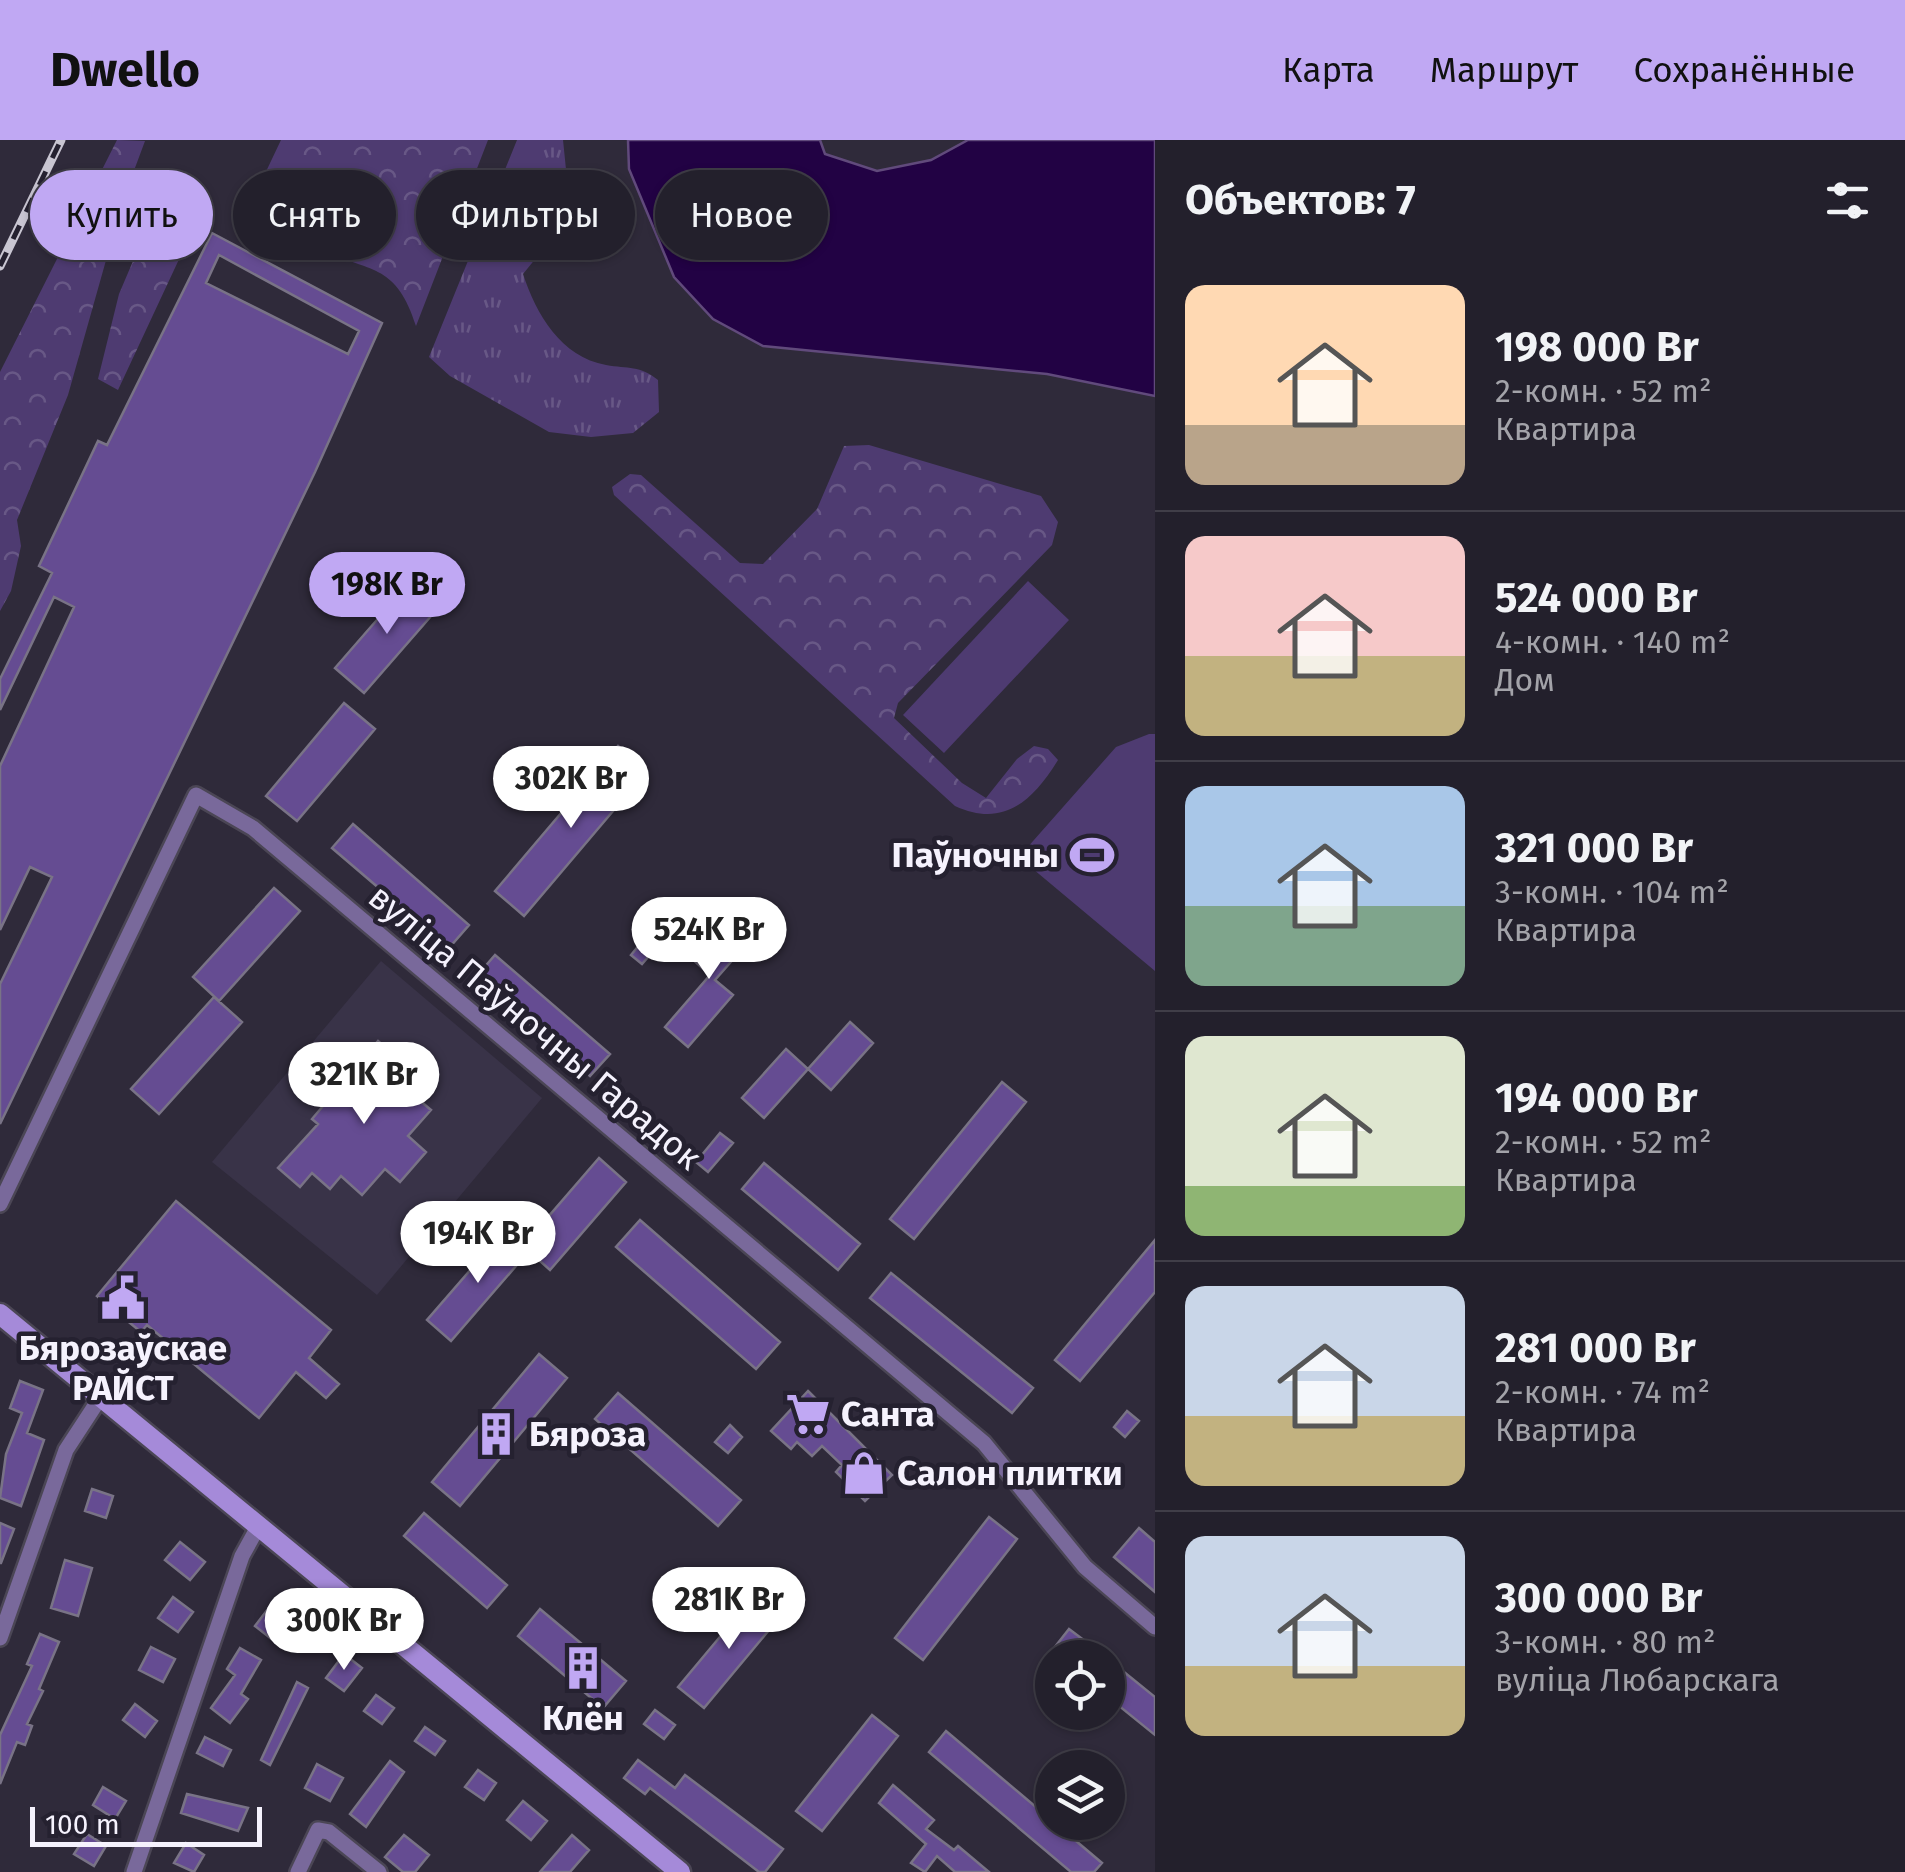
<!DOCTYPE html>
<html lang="ru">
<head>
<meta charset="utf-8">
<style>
	body { margin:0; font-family:"Fira Sans",sans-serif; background:#2f2d38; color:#f1f3f6; height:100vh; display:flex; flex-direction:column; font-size:38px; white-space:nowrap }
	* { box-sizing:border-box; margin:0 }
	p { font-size:32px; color:#a3a3a9 }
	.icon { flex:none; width:55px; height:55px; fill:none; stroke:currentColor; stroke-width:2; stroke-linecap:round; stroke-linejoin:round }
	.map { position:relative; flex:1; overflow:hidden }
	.details { display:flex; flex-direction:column; background:#23202c; width:750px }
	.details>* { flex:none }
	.guide { position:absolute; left:30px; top:30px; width:950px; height:90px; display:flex; gap:20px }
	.tools { position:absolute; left:1035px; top:1500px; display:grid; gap:20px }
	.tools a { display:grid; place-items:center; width:90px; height:90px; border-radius:50%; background:#23202c; box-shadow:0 2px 8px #0004,0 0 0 2px #403e48; font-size:50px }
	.scale { position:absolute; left:30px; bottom:25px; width:232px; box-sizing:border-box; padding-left:10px; border:5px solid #f5f2fd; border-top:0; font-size:28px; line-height:35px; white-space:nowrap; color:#f5f2fd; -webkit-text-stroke:8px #252130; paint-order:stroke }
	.price { position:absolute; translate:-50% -85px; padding:0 22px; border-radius:35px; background:#fff; color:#222; font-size:32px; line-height:65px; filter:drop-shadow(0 2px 5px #0008) }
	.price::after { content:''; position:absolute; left:50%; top:60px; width:30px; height:22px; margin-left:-15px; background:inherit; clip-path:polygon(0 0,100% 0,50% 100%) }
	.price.current { background:#c0a8f3; color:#111 }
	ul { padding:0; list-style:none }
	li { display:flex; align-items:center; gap:30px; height:250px; padding:0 30px }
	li+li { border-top:2px solid #403e48 }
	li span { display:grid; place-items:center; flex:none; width:280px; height:200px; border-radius:20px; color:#555 }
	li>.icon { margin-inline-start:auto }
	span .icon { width:120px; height:120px; fill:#fffc; stroke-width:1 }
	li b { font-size:42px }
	h2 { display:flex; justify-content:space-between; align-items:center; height:120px; padding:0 30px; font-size:42px }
	.pill { padding:0 35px; border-radius:45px; background:#23202c; box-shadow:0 2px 8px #0004,0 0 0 2px #403e48; font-size:35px; line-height:90px }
	.pill.current { background:#c0a8f3; color:#111 }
	header { display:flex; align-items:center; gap:60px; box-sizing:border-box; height:140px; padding:0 50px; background:#c0a8f3; color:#111 }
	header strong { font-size:48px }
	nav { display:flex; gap:55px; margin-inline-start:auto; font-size:35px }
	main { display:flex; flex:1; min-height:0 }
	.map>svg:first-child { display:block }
	.built { fill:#393348 }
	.grass { fill:url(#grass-tufts) }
	.forest { fill:url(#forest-crowns) }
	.pitch { fill:#4e3b71 }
	.water { fill:#220244; stroke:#614a7c; stroke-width:2.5 }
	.building { fill:#654c92; stroke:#797386; stroke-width:2.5; fill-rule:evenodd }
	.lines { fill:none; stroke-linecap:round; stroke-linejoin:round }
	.street-casing { stroke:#4b4655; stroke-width:20 }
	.secondary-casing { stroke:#4b4655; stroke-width:25 }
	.street { stroke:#79699b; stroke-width:15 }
	.secondary { stroke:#a58ad9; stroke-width:20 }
	.rail-casing { stroke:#c9c6d2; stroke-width:9 }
	.rail { stroke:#252130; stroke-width:5; stroke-dasharray:15; stroke-linecap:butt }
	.labels { text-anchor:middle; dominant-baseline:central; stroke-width:9; stroke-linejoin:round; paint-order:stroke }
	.poi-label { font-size:35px; font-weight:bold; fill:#f5f2fd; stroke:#252130; text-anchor:start }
	.street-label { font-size:35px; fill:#f5f2fd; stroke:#252130 }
</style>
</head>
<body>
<header>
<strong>Dwello</strong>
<nav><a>Карта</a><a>Маршрут</a><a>Сохранённые</a></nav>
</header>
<main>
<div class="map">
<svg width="1155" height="1732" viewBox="0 0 1155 1732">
	<defs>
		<pattern id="grass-tufts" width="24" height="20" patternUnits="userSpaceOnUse" patternTransform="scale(2.5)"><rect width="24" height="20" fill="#4e3b71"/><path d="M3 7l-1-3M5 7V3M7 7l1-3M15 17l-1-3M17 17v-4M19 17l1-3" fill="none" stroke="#685886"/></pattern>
		<pattern id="forest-crowns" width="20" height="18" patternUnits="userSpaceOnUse" patternTransform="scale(2.5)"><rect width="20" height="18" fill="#4e3b71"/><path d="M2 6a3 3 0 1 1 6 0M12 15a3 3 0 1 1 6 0" fill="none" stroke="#685886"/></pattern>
	</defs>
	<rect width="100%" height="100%" fill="#2f2a3a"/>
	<path class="built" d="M381,821L542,958L377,1155L212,1022Z"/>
	<path class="grass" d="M517,0H563L569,59L563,85L523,134C536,174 561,217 606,225C628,229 640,225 658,240L659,272L633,293L591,297L549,292L450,236L429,217Z"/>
	<path class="forest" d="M117,0L145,1L123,60L68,255L17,380L21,406L11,451L0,471V232Z
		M281,0H488L416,186C394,115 361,135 310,103C292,91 275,77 258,64L262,40Z
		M171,32L202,70L118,250L98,239L119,154Z
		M869,305L1041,356L1058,382L1052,405L898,563L894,578L962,643L986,658L1017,619L1034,606L1048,609L1058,620C1032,662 1003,688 955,666L614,355L612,347L630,334L641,335L740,423L763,424L817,369L844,306Z"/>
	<path class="pitch" d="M1028,441L1069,480L944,613L903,575Z
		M1149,594H1155V831L1033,729L1026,709L1116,607Z"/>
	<path class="water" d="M628,0H820L825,14L877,31L931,20L968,0H1155V256L1047,234L763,206L713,179L674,137L629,29Z"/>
	<path class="building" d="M212,93L382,183L315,332L0,984V844L52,737L30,727L0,790V626L74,467L54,457L0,570V539L52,433L39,426L98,301L107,305ZM219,115L359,191L348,214L206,143Z
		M410,442L439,467L364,553L335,528Z
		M344,563L375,589L297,681L266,656Z
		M618,606L647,631L524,776L495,751Z
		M353,684L469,785L449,808L332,708Z
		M274,748L300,771L219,861L193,837Z
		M727,777L752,798L715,840L733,855L688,907L665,887L710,835L691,818Z
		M645,798L657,807L642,824L631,815Z
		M495,815L610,914L590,936L475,838Z
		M214,857L242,882L159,974L131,949Z
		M850,882L873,903L831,950L808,929Z
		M378,901L424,942L412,954L431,970L408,996L426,1012L400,1042L385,1029L362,1055L341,1036L330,1049L312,1033L300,1047L278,1028L318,984L312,979Z
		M786,909L808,929L764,978L742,958Z
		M1002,942L1026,962L914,1099L890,1079Z
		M720,993L733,1003L708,1032L696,1022Z
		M599,1018L626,1042L550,1130L523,1106Z
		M764,1023L860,1104L838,1130L742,1049Z
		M176,1061L331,1190L309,1218L339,1244L326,1258L296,1232L259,1278L147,1185L141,1192L97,1156Z
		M640,1080L780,1202L756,1229L616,1107Z
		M505,1090L529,1111L451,1201L427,1180Z
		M1155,1100V1152L1080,1241L1055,1220Z
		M891,1133L1033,1248L1012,1273L870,1158Z
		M539,1214L567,1238L460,1366L432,1342Z
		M20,1241L43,1250L27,1293L44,1300L21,1366L0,1358L6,1314L22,1273L10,1268Z
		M808,1251L892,1335L865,1361L836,1332L842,1325L822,1306L812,1316L797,1302L791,1309L771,1291Z
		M618,1253L741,1360L718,1386L595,1279Z
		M1127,1271L1139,1281L1125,1297L1114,1287Z
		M730,1285L742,1297L728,1313L715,1302Z
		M92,1349L113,1356L106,1378L85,1371Z
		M424,1373L507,1445L487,1468L404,1396Z
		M989,1377L1017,1399L923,1520L895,1498Z
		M0,1383L14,1389L1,1423H0Z
		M1139,1388L1155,1402V1452L1114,1417Z
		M180,1402L205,1422L190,1440L165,1420Z
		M65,1420L92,1428L78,1476L51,1468Z
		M755,1455L780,1477L704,1568L678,1547Z
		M173,1457L193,1472L178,1492L158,1478Z
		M271,1465L290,1480L274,1501L255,1486Z
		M540,1469L626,1541L603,1568L518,1496Z
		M1069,1489L1089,1504L1106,1518H1057L1051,1512Z
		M40,1494L59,1502L39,1549L43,1551L27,1584L32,1586L25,1605L17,1602L0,1644V1595L32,1526L27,1524Z
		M151,1507L175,1519L163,1542L139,1530Z
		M240,1508L261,1520L241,1554L248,1559L230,1583L211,1568L235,1535L227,1529Z
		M344,1514L362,1528L344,1551L326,1538Z
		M1108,1519L1155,1557V1595L1108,1557Z
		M297,1542L308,1548L270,1625L261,1620Z
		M376,1555L394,1568L382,1584L364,1571Z
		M135,1564L157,1581L145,1597L123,1580Z
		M655,1570L675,1585L664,1599L644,1584Z
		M872,1575L898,1596L822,1691L796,1671Z
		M425,1587L445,1601L435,1615L415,1601Z
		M946,1591L1102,1723L1094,1732H1071L929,1612Z
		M205,1597L231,1610L223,1626L197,1613Z
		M638,1620L675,1648L685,1635L783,1709L765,1732H759L650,1648L645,1654L624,1638Z
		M390,1621L404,1632L366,1687L350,1674Z
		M317,1624L343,1638L330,1661L305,1648Z
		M478,1630L496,1643L484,1660L465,1647Z
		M893,1645L934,1680L926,1689L954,1710L958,1706L989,1732H955L937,1716L925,1732L911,1723L926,1704L879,1663Z
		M103,1647L126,1661L115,1679L93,1665Z
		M187,1654L248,1668L238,1691L181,1673Z
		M523,1661L547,1681L531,1700L507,1680Z
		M87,1694L106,1706L94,1726L74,1714Z
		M404,1695L429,1715L415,1732H403L385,1717Z
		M572,1695L589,1710L570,1732H540Z
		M186,1703L204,1715L194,1732L174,1723Z"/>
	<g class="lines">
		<g class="street-casing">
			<path id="street" d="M0,1064L196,655L253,688L984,1303L1085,1427L1155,1487
				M0,1498L66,1310L100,1258
				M134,1732L242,1416L258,1387
				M298,1732L318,1690L329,1692L379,1732"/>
		</g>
		<g class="secondary-casing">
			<path id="secondary" d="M0,1174L680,1732"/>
		</g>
		<use href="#street" class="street"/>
		<use href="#secondary" class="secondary"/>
		<g class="rail-casing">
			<path id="rail" d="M0,126L61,0"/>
		</g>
		<use href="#rail" class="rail"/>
	</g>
	<defs>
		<g id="stadium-bare" transform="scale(3.45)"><path d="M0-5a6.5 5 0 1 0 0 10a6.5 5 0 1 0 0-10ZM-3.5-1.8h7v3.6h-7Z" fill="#c0a8f3" stroke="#252130" stroke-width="2.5" paint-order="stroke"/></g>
		<g id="civic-bare" transform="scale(3.45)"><path d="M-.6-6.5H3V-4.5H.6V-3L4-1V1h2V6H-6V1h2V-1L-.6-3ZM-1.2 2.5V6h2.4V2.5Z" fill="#c0a8f3" stroke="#252130" stroke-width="2.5" paint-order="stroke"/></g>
		<g id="supermarket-bare" transform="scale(3.45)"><path d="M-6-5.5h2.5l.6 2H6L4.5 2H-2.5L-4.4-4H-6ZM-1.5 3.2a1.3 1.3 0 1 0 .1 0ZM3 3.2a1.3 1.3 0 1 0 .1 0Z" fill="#c0a8f3" stroke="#252130" stroke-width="2.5" paint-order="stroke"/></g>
		<g id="building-bare" transform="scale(3.45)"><path d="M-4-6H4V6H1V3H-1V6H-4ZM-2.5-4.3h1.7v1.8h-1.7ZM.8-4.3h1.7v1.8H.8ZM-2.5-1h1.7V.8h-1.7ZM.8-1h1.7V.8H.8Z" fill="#c0a8f3" stroke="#252130" stroke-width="2.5" paint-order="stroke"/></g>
		<g id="shop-bare" transform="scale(3.45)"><path d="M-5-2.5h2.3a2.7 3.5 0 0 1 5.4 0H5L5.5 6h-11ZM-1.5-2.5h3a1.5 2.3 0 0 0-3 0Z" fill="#c0a8f3" stroke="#252130" stroke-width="2.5" paint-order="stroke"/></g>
	</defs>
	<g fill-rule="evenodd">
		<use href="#stadium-bare" x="1092" y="715"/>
		<use href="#civic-bare" x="123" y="1158"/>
		<use href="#supermarket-bare" x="808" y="1274"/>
		<use href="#building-bare" x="496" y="1294"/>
		<use href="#shop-bare" x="864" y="1333"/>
		<use href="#building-bare" x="583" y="1528"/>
	</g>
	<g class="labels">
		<g class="poi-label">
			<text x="1059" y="715" text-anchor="end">Паўночны</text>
			<text x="123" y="1208" text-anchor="middle">Бярозаўскае<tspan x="123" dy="40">РАЙСТ</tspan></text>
			<text x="841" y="1274">Санта</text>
			<text x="529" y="1294">Бяроза</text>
			<text x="897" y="1333">Салон плитки</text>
			<text x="583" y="1578" text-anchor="middle">Клён</text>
		</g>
		<g class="street-label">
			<text transform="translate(535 887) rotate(40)">вуліца Паўночны Гарадок</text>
		</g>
	</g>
</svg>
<div class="tools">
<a><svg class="icon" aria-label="locate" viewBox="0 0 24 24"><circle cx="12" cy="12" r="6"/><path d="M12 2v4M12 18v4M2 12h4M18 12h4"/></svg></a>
<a><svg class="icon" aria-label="layers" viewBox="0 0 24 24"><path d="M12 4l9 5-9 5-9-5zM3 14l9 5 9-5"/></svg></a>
</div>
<div class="scale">100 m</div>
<b class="price current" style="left:387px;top:497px">198K Br</b>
<b class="price" style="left:571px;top:691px">302K Br</b>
<b class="price" style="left:709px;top:842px">524K Br</b>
<b class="price" style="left:364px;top:987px">321K Br</b>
<b class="price" style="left:478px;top:1146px">194K Br</b>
<b class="price" style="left:729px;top:1512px">281K Br</b>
<b class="price" style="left:344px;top:1533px">300K Br</b>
<div class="guide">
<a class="pill current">Купить</a>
<a class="pill">Снять</a>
<a class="pill">Фильтры</a>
<a class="pill">Новое</a>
</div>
</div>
<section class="details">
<h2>Объектов: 7<svg class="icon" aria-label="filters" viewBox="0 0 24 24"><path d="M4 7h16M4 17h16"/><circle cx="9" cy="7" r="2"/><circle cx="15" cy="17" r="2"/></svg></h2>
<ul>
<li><span style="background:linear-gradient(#ffd9b3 70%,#b9a48a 0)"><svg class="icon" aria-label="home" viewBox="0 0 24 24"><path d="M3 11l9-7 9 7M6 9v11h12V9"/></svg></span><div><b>198 000 Br</b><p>2-комн. · 52 m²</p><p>Квартира</p></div></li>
<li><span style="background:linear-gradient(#f6c9c9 60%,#c2b280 0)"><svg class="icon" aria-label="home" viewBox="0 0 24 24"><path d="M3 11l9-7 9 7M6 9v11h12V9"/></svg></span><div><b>524 000 Br</b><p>4-комн. · 140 m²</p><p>Дом</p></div></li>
<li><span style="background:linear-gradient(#a9c7e8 60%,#7fa58c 0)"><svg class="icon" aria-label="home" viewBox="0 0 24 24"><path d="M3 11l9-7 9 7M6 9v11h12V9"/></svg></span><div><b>321 000 Br</b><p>3-комн. · 104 m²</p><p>Квартира</p></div></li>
<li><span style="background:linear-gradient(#dfe7d0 75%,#8fb573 0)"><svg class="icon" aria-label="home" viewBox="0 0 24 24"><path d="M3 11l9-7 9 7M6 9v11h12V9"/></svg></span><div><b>194 000 Br</b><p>2-комн. · 52 m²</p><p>Квартира</p></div></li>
<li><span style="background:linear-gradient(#c9d6e8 65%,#c2b280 0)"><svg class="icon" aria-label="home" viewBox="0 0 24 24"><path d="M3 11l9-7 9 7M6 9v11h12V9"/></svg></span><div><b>281 000 Br</b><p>2-комн. · 74 m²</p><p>Квартира</p></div></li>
<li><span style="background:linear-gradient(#c9d6e8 65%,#c2b280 0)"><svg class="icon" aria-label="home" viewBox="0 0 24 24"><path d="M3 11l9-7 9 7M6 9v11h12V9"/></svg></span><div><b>300 000 Br</b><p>3-комн. · 80 m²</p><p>вуліца Любарскага</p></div></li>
</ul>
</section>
</main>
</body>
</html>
